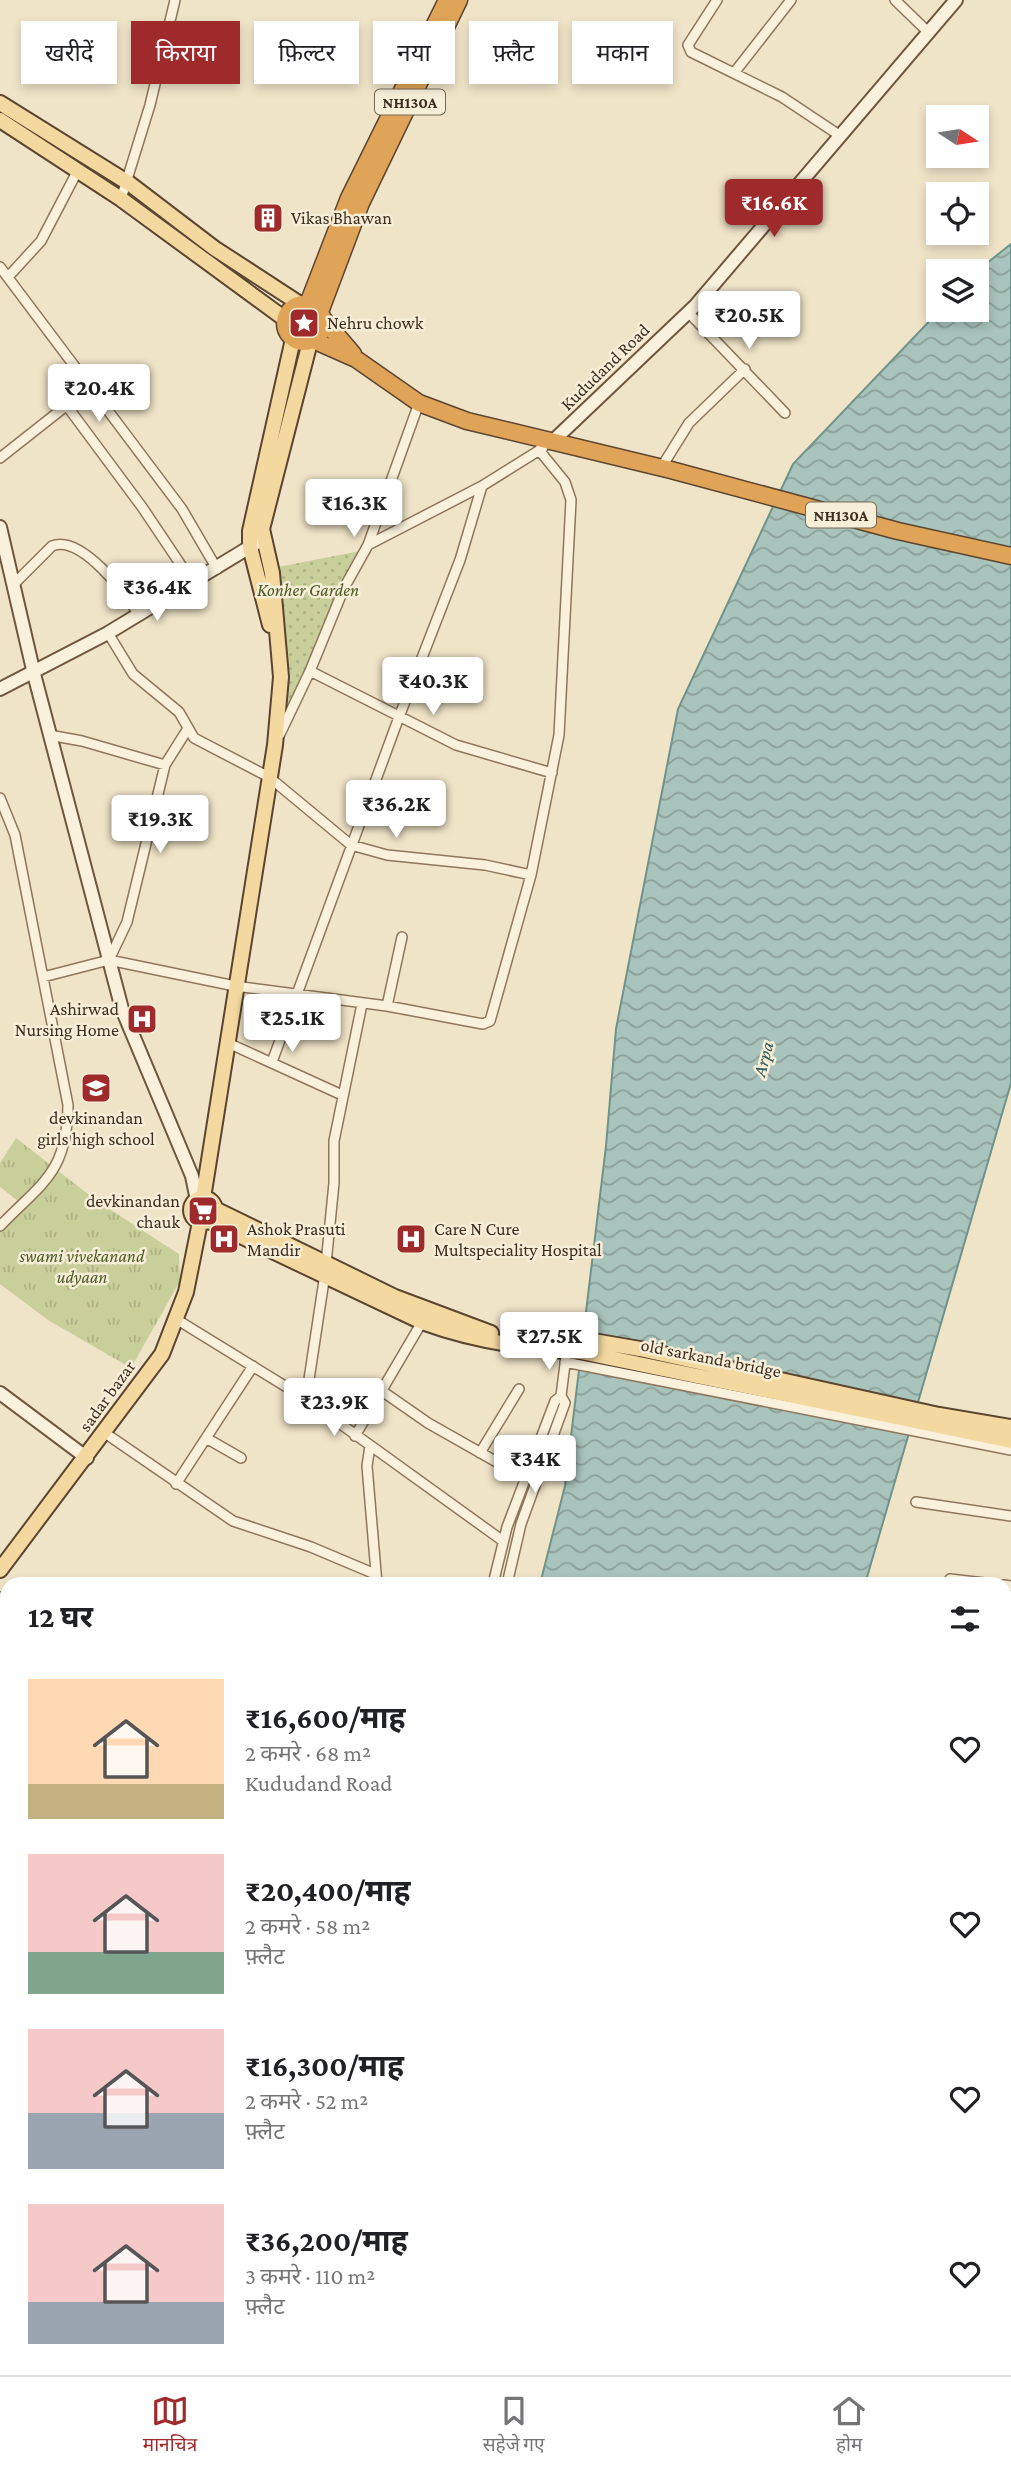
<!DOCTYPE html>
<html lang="hi">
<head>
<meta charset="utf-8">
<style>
	body { margin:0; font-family:"Crimson Pro","Noto Sans Devanagari",serif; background:#f6f6f6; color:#202124; height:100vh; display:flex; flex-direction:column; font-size:26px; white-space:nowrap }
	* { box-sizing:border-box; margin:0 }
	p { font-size:23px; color:#757577 }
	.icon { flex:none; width:38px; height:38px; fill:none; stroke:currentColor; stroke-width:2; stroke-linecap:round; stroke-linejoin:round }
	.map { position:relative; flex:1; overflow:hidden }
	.panel { position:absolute; left:0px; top:1577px; width:1012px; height:800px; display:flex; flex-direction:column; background:#fff; border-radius:21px 21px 0 0; box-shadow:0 4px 10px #0003 }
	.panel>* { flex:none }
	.top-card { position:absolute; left:21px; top:21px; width:970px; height:63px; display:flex; gap:14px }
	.needle { width:46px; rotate:102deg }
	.tools { position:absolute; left:926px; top:105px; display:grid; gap:14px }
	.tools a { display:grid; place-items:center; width:63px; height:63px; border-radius:0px; background:#fff; box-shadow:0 4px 10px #0003; font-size:35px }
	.price { position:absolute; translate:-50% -60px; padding:0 16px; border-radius:7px; background:#fff; color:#222; font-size:23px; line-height:46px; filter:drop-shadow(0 2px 4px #0008) }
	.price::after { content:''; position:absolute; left:50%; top:42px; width:21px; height:16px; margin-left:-10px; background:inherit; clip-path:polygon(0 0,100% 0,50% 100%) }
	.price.active { background:#9e2a2b; color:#fff }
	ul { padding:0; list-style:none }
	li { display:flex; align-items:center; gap:21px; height:175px; padding:0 28px }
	li span { display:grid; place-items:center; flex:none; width:196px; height:140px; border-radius:0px; color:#555 }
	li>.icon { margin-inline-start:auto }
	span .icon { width:84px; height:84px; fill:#fffc; stroke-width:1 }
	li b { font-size:30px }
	h2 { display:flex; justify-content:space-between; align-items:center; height:84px; padding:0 28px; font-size:30px }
	.tag { padding:0 24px; border-radius:0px; background:#fff; box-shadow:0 4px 10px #0003; font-size:24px; line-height:63px }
	.tag.active { background:#9e2a2b; color:#fff }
	.dock { display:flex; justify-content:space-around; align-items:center; height:98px; border-top:2px solid #e0e0e0; background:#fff; font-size:19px; color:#757577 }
	.dock a { display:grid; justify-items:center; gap:4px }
	.dock .active { color:#9e2a2b }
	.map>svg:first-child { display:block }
	.grass { fill:url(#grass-dots) }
	.park { fill:url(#park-tufts) }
	.water { fill:url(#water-waves); stroke:#6f938a; stroke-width:2 }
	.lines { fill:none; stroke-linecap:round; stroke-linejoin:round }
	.street-casing { stroke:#8d765c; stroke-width:12 }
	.secondary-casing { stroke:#6f573f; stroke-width:16 }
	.primary-casing { stroke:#5b4430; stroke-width:18 }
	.highway-casing { stroke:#5b4430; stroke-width:19 }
	.street { stroke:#faf1dc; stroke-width:9 }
	.secondary { stroke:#faf1dc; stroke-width:12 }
	.primary { stroke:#f3d9a0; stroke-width:14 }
	.highway { stroke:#e0a458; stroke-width:16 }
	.labels { text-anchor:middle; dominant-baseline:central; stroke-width:5; stroke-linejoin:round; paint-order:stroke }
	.shield { fill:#f7eed8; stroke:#756857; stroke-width:2 }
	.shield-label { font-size:16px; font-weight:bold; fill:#3d2e20 }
	.poi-label { font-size:18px; fill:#3d2e20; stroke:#f7eed8; text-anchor:start }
	.street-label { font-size:18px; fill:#3d2e20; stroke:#f7eed8 }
	.park-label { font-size:18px; font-style:italic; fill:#4d5a26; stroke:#f7eed8 }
	.water-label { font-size:19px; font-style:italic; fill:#2f5d5a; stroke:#f7eed8 }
</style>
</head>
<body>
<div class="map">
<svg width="1011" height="2375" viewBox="0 0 1011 2375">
	<defs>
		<pattern id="grass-dots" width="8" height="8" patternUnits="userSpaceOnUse" patternTransform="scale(1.75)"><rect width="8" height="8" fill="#c9cf9b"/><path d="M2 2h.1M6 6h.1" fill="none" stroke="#aeb285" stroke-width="1.8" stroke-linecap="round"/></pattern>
		<pattern id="park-tufts" width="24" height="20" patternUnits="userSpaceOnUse" patternTransform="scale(1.75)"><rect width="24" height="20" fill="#c9cf9b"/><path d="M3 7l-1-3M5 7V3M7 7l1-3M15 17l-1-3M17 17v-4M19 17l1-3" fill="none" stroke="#aeb285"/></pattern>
		<pattern id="water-waves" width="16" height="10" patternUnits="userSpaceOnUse" patternTransform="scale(1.75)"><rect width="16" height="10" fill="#a9c4bc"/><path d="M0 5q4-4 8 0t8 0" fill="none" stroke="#8ba098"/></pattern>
	</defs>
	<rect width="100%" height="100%" fill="#f0e4c8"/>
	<path class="grass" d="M360,551L287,712L278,567Z"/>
	<path class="park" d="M16,1138L97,1201L179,1254L180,1281L131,1368L48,1320L0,1284V1222L17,1200L0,1187V1163Z"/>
	<path class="water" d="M1011,244V1083L865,1584H540L565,1486L606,1146L616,1029L678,709L793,464L940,310H976L977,271Z
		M89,2370H580L575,2375H86Z"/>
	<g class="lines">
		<g class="street-casing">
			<path id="street" d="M717,0L688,45L691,52L782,97L839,135
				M895,0L927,31
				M734,73L791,0
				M121,199L150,105L175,0
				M0,267L182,509L217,569
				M8,277L41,241L78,170
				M688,312L785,413
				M67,406L142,507L193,583
				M0,458L90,387
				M661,468L689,423L745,369
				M368,545L419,403
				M13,585L52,546C81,534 126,594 139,615
				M108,633L133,674L179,712L194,738L269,777L351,845L387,855L485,865L531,875
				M310,671L456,745L552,773
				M280,734L310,671L344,588L368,545L482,486L543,448
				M49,735L82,741L165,765
				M0,798L15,835L68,1105C67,1172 44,1181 0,1226
				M109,960L127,922L165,765L187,730
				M43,977L109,960L235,986L387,1006L483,1024L490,1021L531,875L559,735L571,500L565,482L539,450
				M387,1006L402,937
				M228,1043L342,1095
				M272,1062L399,717L460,560L482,486
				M176,1319L306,1399L503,1541
				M565,1362L1011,1450
				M382,1391L428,1423L525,1478
				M306,1399L325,1274L334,1183V1141L362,1004
				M105,1433L233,1521L311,1547L375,1574
				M355,1436L422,1322
				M206,1438L241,1458
				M370,1446L367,1466L377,1584
				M480,1453L519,1389
				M176,1484L253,1366
				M916,1502L1011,1516
				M950,1579L993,1584
				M493,1584L507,1527L555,1401L561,1396
				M507,1584L521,1524L565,1403L561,1396L566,1356
				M1004,1585L1011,1586
				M0,1597L7,1602
				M1004,1650L1008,1628
				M1004,1721L1011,1723
				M1004,1754L1011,1755
				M0,1763L7,1769
				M1004,1818L1011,1819
				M1004,1868L1011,1878
				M1004,1936L1011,1939
				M0,2008L7,1997
				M1004,2018L1011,2020
				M0,2019L7,2024
				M7,2048L4,2061L7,2081
				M1004,2058L1011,2060
				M1004,2208L1011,2191
				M0,2225L7,2220
				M1004,2261L1011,2266
				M906,2370L922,2375
				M1004,2370L1011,2371
				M865,2375L870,2370
				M970,2375L972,2370"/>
		</g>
		<g class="secondary-casing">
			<path id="secondary" d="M553,441L696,305L956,0
				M0,527L34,674L122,1009L192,1176L197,1200
				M0,689L108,633L258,542
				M0,1393L87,1458"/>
		</g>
		<g class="primary-casing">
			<path id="primary" d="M0,103L130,184L214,248L300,304
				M0,120L121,199L285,319
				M270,625L250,547V531L293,339
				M203,1198L275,745L281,677L272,573L262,529L310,342
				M191 1210a12 12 0 1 1 24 0a12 12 0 1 1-24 0Z
				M215,1209L395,1297L491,1333
				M209,1221L422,1322C474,1341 526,1349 581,1352L1011,1441
				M535,1340L582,1339L640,1349L939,1415L1011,1427
				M0,1570L162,1354L186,1292L200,1222"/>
		</g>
		<g class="highway-casing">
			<path id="highway" d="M285 323a19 19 0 1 1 38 0a19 19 0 1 1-38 0Z
				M308,304L349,198L447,0
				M320,312L361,203L459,0
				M323,319L353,354
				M313,340L356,359L419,403L467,421L671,470L898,531L1011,556"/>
		</g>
		<use href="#street" class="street"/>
		<use href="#secondary" class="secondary"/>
		<use href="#primary" class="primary"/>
		<use href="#highway" class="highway"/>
	</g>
	<defs>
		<g id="building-square" transform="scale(1.575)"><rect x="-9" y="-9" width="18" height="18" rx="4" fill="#9e2a2b" stroke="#f7eed8"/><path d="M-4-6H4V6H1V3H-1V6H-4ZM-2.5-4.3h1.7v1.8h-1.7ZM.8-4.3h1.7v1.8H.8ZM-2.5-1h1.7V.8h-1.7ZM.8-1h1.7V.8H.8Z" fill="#fff"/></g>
		<g id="sight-square" transform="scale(1.575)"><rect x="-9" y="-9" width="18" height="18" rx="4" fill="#9e2a2b" stroke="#f7eed8"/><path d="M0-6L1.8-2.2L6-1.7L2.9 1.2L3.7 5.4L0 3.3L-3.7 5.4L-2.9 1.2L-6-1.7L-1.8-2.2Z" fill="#fff"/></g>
		<g id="hospital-square" transform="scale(1.575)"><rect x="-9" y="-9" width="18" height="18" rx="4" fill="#9e2a2b" stroke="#f7eed8"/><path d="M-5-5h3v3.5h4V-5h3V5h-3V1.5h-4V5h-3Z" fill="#fff"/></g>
		<g id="school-square" transform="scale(1.575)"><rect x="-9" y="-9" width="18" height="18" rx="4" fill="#9e2a2b" stroke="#f7eed8"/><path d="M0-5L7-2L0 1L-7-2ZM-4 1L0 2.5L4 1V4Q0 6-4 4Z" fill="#fff"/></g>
		<g id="supermarket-square" transform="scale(1.575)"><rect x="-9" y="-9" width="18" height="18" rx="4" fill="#9e2a2b" stroke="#f7eed8"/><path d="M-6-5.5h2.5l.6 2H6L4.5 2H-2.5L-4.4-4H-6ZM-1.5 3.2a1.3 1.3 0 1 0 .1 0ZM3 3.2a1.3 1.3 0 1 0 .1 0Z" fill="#fff"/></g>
	</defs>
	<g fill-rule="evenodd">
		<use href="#building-square" x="268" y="218"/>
		<use href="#sight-square" x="304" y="323"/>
		<use href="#hospital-square" x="142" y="1019"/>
		<use href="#school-square" x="96" y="1088"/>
		<use href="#supermarket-square" x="203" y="1211"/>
		<use href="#hospital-square" x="224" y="1239"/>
		<use href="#hospital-square" x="411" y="1239"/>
	</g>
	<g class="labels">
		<g class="shield">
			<rect x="375" y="89.5" width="70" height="25" rx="5"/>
			<rect x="806" y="502.5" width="70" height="25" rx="5"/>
		</g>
		<g class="shield-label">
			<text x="410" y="102">NH130A</text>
			<text x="841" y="515">NH130A</text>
		</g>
		<g class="poi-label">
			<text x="291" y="218">Vikas Bhawan</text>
			<text x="327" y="323">Nehru chowk</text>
			<text x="119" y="1009" text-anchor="end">Ashirwad<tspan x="119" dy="21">Nursing Home</tspan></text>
			<text x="96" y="1118" text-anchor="middle">devkinandan<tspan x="96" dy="21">girls high school</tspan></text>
			<text x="180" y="1201" text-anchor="end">devkinandan<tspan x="180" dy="21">chauk</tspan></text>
			<text x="247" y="1229">Ashok Prasuti<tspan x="247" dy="21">Mandir</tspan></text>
			<text x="434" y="1229">Care N Cure<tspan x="434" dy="21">Multspeciality Hospital</tspan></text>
		</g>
		<g class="street-label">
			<text transform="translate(605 367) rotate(-44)">Kududand Road</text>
			<text transform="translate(711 1358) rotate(11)">old sarkanda bridge</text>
			<text transform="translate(107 1396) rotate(-54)">sadar bazar</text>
		</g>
		<g class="park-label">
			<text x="308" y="590">Konher Garden</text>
			<text x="82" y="1256">swami vivekanand<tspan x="82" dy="21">udyaan</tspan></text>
		</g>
		<g class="water-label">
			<text transform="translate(763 1059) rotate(-75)">Arpa</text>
		</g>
	</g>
</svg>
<div class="tools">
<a><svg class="needle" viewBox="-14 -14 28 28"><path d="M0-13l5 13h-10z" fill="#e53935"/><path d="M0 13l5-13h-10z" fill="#757577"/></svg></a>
<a><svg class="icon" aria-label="locate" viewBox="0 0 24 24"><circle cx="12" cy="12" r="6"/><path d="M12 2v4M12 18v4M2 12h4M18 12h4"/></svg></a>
<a><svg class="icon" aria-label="layers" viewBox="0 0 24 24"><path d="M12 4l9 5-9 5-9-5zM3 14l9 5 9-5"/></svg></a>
</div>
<b class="price active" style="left:774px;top:239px">₹16.6K</b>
<b class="price" style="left:749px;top:351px">₹20.5K</b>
<b class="price" style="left:99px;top:424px">₹20.4K</b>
<b class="price" style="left:354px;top:539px">₹16.3K</b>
<b class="price" style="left:157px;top:623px">₹36.4K</b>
<b class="price" style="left:433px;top:717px">₹40.3K</b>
<b class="price" style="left:396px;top:840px">₹36.2K</b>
<b class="price" style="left:160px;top:855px">₹19.3K</b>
<b class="price" style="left:292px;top:1054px">₹25.1K</b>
<b class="price" style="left:549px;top:1372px">₹27.5K</b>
<b class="price" style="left:334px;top:1438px">₹23.9K</b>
<b class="price" style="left:535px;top:1495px">₹34K</b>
<div class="top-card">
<a class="tag">खरीदें</a>
<a class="tag active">किराया</a>
<a class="tag">फ़िल्टर</a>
<a class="tag">नया</a>
<a class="tag">फ़्लैट</a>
<a class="tag">मकान</a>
</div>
<section class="panel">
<h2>12 घर<svg class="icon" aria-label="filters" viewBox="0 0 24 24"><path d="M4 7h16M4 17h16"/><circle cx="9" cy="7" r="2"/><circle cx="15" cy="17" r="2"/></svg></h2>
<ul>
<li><span style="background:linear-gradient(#ffd9b3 75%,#c2b280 0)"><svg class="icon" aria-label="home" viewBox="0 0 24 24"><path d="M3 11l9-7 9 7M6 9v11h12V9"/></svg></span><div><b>₹16,600/माह</b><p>2 कमरे · 68 m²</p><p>Kududand Road</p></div><svg class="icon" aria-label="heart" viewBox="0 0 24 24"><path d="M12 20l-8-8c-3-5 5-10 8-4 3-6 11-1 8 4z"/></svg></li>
<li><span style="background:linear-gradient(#f6c9c9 70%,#7fa58c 0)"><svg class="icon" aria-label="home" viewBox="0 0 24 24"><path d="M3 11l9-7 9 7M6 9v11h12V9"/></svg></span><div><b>₹20,400/माह</b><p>2 कमरे · 58 m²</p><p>फ़्लैट</p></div><svg class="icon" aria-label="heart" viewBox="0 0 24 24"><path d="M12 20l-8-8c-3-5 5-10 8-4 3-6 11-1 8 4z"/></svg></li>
<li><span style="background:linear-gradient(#f6c9c9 60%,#9aa5b1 0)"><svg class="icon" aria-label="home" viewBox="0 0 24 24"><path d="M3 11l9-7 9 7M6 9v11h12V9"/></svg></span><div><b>₹16,300/माह</b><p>2 कमरे · 52 m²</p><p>फ़्लैट</p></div><svg class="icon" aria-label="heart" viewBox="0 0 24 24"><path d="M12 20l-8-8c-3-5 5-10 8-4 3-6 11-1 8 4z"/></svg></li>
<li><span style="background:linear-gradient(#f6c9c9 70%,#9aa5b1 0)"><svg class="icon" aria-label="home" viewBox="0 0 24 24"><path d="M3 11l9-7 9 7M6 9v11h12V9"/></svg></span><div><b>₹36,200/माह</b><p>3 कमरे · 110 m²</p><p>फ़्लैट</p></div><svg class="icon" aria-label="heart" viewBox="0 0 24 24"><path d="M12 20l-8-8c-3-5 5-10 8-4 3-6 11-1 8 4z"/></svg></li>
</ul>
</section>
</div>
<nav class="dock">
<a class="active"><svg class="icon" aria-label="map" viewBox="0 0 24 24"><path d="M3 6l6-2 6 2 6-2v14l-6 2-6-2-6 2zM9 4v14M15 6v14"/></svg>मानचित्र</a>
<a><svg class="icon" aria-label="saved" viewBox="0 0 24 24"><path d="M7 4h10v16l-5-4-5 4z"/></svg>सहेजे गए</a>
<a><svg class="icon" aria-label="home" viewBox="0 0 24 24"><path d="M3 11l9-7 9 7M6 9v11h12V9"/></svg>होम</a>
</nav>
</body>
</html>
